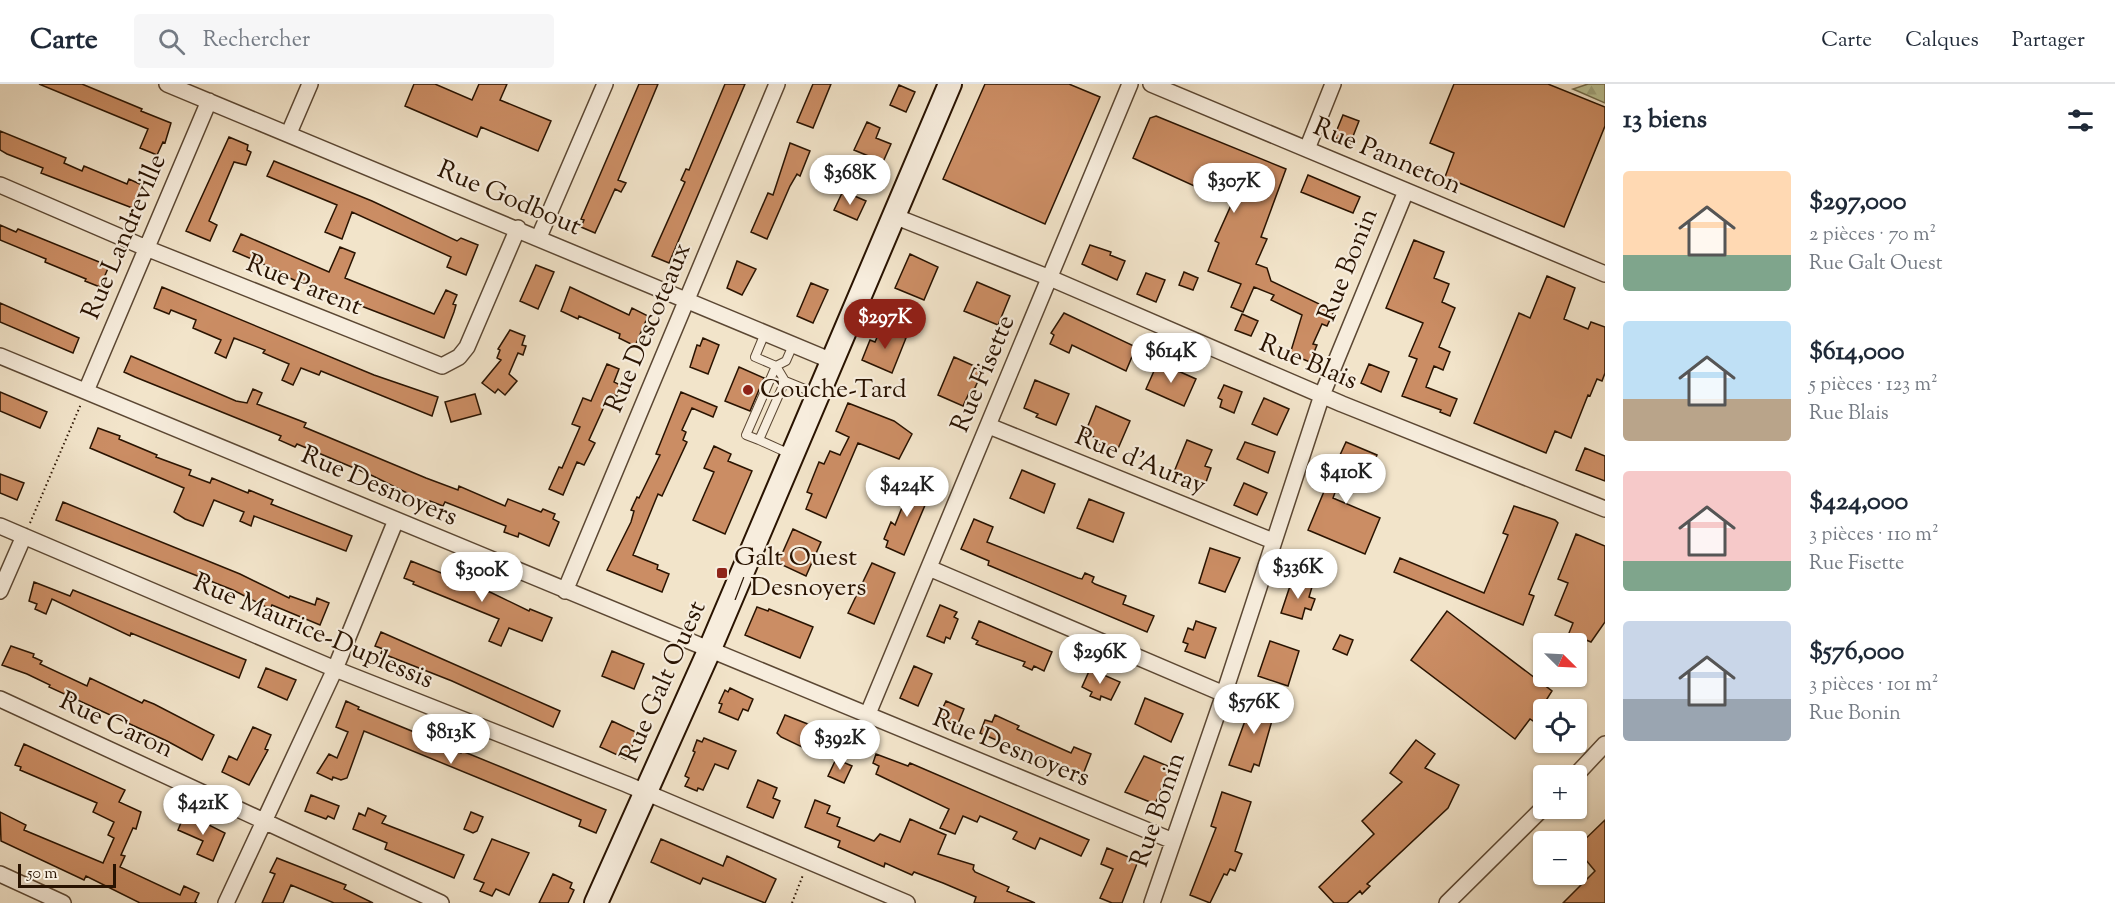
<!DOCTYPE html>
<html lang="fr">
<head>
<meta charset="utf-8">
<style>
	body { margin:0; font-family:"Sorts Mill Goudy",serif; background:#f6f6f7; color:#1f2937; height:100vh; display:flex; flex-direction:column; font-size:22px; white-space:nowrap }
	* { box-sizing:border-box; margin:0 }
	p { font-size:20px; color:#747a83 }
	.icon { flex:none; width:33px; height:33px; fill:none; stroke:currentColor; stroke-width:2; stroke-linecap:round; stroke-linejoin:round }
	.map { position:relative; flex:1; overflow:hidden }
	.sheet { display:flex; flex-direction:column; background:#fff; width:510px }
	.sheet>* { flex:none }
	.needle { width:39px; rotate:114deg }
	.controls { position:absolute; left:1533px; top:549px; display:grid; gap:12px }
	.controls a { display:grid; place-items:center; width:54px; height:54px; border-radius:6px; background:#fff; box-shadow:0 2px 4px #0004; font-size:30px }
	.scale { position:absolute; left:18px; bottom:15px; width:98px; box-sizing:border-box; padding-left:6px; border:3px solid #291301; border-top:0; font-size:16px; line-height:21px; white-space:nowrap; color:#291301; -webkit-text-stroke:4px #f7eddd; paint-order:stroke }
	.price { position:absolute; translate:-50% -51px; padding:0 14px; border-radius:21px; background:#fff; color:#222; font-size:20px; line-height:39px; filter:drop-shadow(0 2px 3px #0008) }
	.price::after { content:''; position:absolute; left:50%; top:36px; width:18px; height:14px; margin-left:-9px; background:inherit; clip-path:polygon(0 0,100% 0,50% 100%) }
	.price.active { background:#8f2418; color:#fff }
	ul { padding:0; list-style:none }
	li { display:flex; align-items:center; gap:18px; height:150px; padding:0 18px }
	li span { display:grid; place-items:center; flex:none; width:168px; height:120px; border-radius:6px; color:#555 }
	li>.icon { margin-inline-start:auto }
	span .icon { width:72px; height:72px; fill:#fffc; stroke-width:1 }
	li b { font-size:26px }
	h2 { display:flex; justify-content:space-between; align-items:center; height:72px; padding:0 18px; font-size:26px }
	header { display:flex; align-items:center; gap:36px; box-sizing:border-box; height:84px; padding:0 30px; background:#fff; border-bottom:2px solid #e0e1e3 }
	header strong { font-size:28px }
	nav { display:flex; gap:33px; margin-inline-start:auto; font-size:21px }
	.search { width:420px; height:54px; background:#f6f6f7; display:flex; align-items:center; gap:15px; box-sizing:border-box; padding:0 21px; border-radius:6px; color:#747a83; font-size:22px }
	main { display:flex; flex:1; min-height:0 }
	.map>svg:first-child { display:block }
	.forest { fill:url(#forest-firs); stroke:#726c4c; stroke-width:1.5 }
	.building { fill:#cb8d64; stroke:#291301; stroke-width:1.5 }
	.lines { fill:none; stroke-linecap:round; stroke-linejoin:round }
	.lane-casing { stroke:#5b4733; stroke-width:10 }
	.street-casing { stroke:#5b4733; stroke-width:18 }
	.secondary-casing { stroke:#291301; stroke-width:26 }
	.path { stroke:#291301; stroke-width:2; stroke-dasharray:1.5 3; stroke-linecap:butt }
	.lane { stroke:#f7eddd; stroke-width:8 }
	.street { stroke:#f7eddd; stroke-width:15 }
	.secondary { stroke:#f7eddd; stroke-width:22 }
	.poi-dot { fill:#8f2418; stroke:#f7eddd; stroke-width:2 }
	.labels { text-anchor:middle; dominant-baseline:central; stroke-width:4.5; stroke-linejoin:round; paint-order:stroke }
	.street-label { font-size:26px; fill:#291301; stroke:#f7eddd }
	.poi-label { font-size:26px; fill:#291301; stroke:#f7eddd; text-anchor:start }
</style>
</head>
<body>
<header>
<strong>Carte</strong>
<div class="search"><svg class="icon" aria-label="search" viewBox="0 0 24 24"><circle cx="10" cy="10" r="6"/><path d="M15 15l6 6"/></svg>Rechercher</div>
<nav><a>Carte</a><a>Calques</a><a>Partager</a></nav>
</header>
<main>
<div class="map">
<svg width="1605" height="819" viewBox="0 0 1605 819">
	<defs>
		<pattern id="forest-firs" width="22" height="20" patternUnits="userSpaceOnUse" patternTransform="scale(1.5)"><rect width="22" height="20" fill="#bcc496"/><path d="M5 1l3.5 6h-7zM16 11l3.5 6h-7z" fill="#a2a880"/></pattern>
	</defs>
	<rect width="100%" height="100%" fill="#f2e4ca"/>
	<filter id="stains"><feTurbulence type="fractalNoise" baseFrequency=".00333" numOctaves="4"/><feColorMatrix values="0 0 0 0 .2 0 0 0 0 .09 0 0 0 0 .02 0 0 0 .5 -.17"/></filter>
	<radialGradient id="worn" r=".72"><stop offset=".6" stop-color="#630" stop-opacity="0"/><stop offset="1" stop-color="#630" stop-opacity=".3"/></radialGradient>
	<path class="forest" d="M1588,0H1605V19L1573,5Z"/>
	<path class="building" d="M39,0H82L142,25L141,27L171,39L165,59L163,58L157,71L140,64L148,45Z
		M414,0H435L472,16L479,0H507L500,16L551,37L538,67L481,43L477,53L405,22Z
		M639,0H658L618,96L626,99L621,108L615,105L595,149L581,143L584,136L581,135Z
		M725,0H745L669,179L652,172L685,98L681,96L686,85L689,86Z
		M813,0H831L813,44L797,38Z
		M985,0H1069L1100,13L1045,140L943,95Z
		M1454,0H1548L1605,23V42L1564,143L1445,93L1454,69L1430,59Z
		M899,1L915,8L906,28L890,21Z
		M1343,31L1359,37L1350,60L1334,53Z
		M1156,32L1286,85L1261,153L1267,155L1256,180L1267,184L1271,197L1334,227L1327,242L1322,240L1313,260L1317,261L1310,278L1290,270L1302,231L1271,216L1274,211L1254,203L1243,228L1231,223L1241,200L1208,187L1219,159L1215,157L1232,119L1133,74L1150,34Z
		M867,38L880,44L876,54L891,60L883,78L854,66Z
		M0,47L66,74L64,79L82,87L84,82L127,100L129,95L144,102L135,125L41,89L43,84L7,70L0,66Z
		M229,53L248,61L247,66L251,68L246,81L234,78L209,137L217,141L210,157L186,147Z
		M790,59L810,67L800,92L797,90L790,102L767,155L751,148L768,109L773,111Z
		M274,77L372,117L457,157L461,154L478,161L466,191L447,183L451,173L352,128L342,155L325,148L337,121L267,92Z
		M1308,91L1360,113L1353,129L1301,108Z
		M843,107L866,117L857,136L834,126Z
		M0,141L16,148L18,145L109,182L100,203L85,197L86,195L45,178L46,175L0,156Z
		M241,150L329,188L340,163L355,169L345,194L434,230L446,206L457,211L453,220L456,221L454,228L444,254L294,196L283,191L284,189L233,167Z
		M1414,156L1444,168L1434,194L1449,200L1442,218L1455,224L1439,263L1450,268L1443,286L1434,282L1426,303L1457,315L1450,332L1440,328L1441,326L1402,312L1417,275L1409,272L1423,239L1386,224Z
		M1090,161L1111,168L1110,171L1125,177L1117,196L1082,180Z
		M910,170L938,183L924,216L895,204Z
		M737,177L756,185L742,211L727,204Z
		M536,181L554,188L538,225L520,217Z
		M1184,188L1198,194L1193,206L1179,201Z
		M1146,189L1165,196L1156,218L1137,210Z
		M1547,192L1575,204L1564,235L1588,245L1591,238L1605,243V289L1602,297L1597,295L1590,312L1588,311L1571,354L1555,347L1546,369L1474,339L1519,229L1530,234Z
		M977,198L1010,212L998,241L964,227Z
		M811,199L828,206L813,239L797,232Z
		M162,203L374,291L438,313L432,332L321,287L319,291L301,284L293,301L282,296L289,280L263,269L265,266L234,254L226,274L215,269L221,256L193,244L196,236L171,226L169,230L154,224Z
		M570,203L629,231L632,224L648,232L635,262L619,254L620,250L579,232L578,235L561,227Z
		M0,219L79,254L73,269L0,238Z
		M1064,229L1136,263L1126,287L1072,261L1069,269L1050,260L1054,251L1051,249Z
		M1242,230L1258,237L1251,252L1235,246Z
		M881,244L906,254L892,289L862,276L870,256L875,258Z
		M510,246L525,252L522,261L526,262L523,271L518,269L509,290L517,297L505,311L498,305L495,309L482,299L501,276L497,274L500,266L498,265Z
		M703,254L719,261L708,290L690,283L697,261L700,262Z
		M131,272L236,317L247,319L253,305L262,309L257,320L306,339L304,343L426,394L458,406L459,402L505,422L508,415L541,428L543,425L555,430L553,435L559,438L549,462L519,449L518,453L504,448L506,442L445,418L443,422L430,417L429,420L373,392L297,360L295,363L279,356L281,352L135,293L124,288Z
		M954,273L983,286L973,308L970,307L963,322L938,311Z
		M1158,278L1196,295L1184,322L1146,305Z
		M607,280L619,285L614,298L622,302L617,312L612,310L610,315L608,314L589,356L595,359L584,381L577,378L563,411L549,405L559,383L562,384L580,343L572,340L583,314L591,317Z
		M1369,280L1389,288L1381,308L1361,299Z
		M739,283L764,294L750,327L725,317Z
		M1035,296L1069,310L1056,341L1036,333L1038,330L1024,324Z
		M1224,301L1242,308L1234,329L1220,323L1222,316L1218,314Z
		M0,308L47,328L40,344L0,327Z
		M681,308L717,323L713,333L692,324L682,346L686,348L683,356L687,358L662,412L658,410L633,471L658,481L657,485L669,490L662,508L607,486L631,438L634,427L631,426L637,413L639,414L660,371L656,370Z
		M475,310L481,330L451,338L445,318Z
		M1264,314L1289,325L1277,351L1252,340Z
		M848,319L894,337L912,350L899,375L858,359L826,434L806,425L812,410L807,408L819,378L824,380L830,367L840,371L849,353L836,347Z
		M1096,322L1130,337L1117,367L1094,358L1096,354L1085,349Z
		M98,344L120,352L119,355L157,371L156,373L191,386L189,391L210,399L212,394L248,409L249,406L273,416L271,420L352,452L346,467L254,432L251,442L240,437L244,428L214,416L203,442L185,435L174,428L184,404L90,364Z
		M1187,356L1212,366L1205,382L1211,384L1205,401L1174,388Z
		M1245,358L1275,368L1268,389L1237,375Z
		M1346,358L1377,371L1369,391L1345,381L1333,414L1380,434L1365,470L1308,446L1330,393L1325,391L1328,382L1334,384Z
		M714,362L731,370L728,377L752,387L725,450L693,436L714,388L704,384Z
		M1585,364L1605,372V397L1576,386Z
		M1022,386L1055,400L1044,429L1010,414Z
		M0,390L24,399L17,416L0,409Z
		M913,399L931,407L904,471L886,463L888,457L884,455L891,438L895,441L903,421L898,419L905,403L910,405Z
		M1244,399L1267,409L1257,431L1234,421Z
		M1089,415L1124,429L1113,458L1077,444Z
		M63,418L240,490L289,514L290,512L315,521L317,514L329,519L320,541L272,521L270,525L233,506L56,436Z
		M1514,422L1555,436L1558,439L1529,510L1534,512L1523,541L1394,488L1400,474L1484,509L1508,451L1503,449Z
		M974,435L993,443L987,458L1078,494L1082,495L1085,489L1094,493L1092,498L1095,500L1126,512L1123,520L1154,532L1147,548L988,481L989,477L961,465Z
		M793,445L821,458L806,492L778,479Z
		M1576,450L1605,462V538L1591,558L1569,549L1573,539L1555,531L1568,499L1558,495Z
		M1210,464L1240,474L1225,508L1199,499Z
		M411,477L492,509L529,527L530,525L552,534L542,557L509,544L501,562L489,557L499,535L413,500L414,498L404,494Z
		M872,479L895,489L874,540L848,529Z
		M1292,496L1312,503L1309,513L1315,515L1311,526L1305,524L1302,535L1281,529Z
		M34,498L70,512L73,506L246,576L239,594L131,549L130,552L52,515L46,530L35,525L37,520L29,517Z
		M940,521L957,528L954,533L958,535L950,555L946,553L944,559L927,552Z
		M757,523L768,527L769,525L813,543L800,574L745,551Z
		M1447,527L1552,607L1533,637L1530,635L1515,655L1411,576Z
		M979,537L1052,568L1044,587L1034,582L1032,586L1023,582L1025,578L976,560L978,557L972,554Z
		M1196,537L1216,544L1205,574L1185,567L1188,560L1183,558L1188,544L1193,546Z
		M381,548L560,627L553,643L452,597L381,569L383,565L375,562Z
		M1340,551L1353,556L1347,571L1333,565Z
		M1270,557L1299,567L1288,602L1258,592Z
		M11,562L34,570L33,573L42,577L40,580L87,602L90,594L142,619L144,616L154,620L214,651L202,676L167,657L49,603L50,601L27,590L2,581Z
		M612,567L644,580L634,605L602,592Z
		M914,582L932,590L918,622L900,614Z
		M266,584L296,596L287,616L258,603Z
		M1090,585L1120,598L1111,616L1101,612L1100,616L1090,612L1092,608L1082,603Z
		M730,604L753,615L748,627L743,625L738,636L719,628L722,620L719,619L725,606L728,608Z
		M1254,612L1277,619L1259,682L1254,680L1251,688L1229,681Z
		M1145,614L1183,630L1171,658L1135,640Z
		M346,617L359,623L358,625L441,659L440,661L461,669L462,667L606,726L596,749L579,742L581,736L364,647L347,694L341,696L333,693L332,696L317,689L329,670L337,674L348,648L336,643Z
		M946,617L964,625L957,642L938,634Z
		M785,631L833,650L823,673L781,653L777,649Z
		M995,631L1019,642L1017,645L1071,669L1074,663L1091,670L1082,693L980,649L985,636L992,638Z
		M612,637L638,649L626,675L600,663Z
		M253,643L271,651L265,665L268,666L249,701L222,688L229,672L237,676Z
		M704,654L736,667L728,685L715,680L703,706L698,704L697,707L685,702L689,694L685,692L695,668L693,667L697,656L702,658Z
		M1416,656L1435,670L1425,684L1459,701L1448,724L1367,800L1370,802L1362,810L1360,807L1347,819H1334L1319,803L1374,750L1362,737L1402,698L1390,689Z
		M24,660L125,706L119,718L141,728L136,745L133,744L121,771L125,772L120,783L180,811L184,802L199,809L195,818L197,819H140L86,792L84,796L1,757L0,728L26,741L24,746L103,779L114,754L108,751L114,738L93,728L97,719L20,686L21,683L15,681Z
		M876,670L908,682L910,679L1089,756L1081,772L1040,754L1035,765L1013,755L1017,748L980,732L977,738L963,732L955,750L940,744L949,725L876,690L879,682L873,679Z
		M1144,672L1170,683L1155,720L1125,708Z
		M836,675L852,682L844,699L828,692Z
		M758,696L777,704L773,714L780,717L773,734L747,723Z
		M1222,708L1251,718L1235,767L1242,770L1235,787L1230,785L1227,791L1224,790L1210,819L1190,811L1216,744L1211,742Z
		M311,711L339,722L334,735L328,732L326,735L305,727Z
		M815,716L830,722L827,729L840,734L837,742L874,757L880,750L900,758L910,735L946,751L938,770L974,781L973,785L975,788L1009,803L1007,807L1035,819H974L976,813L943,799L914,788L912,791L885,779L884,783L838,763L840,757L805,743Z
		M368,724L386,732L382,739L464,771L454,794L385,765L387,759L353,745L359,729L365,732Z
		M471,728L483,733L477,747L473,749L464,745Z
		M185,729L225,749L213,777L197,770L203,757L178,746Z
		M1605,736V819H1563L1595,787L1576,764Z
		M492,755L529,769L509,811L496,805L492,812L480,807L484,799L474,795Z
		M661,755L723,782L727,772L776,795L765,819L703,794L700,800L651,778Z
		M1107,764L1138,777L1122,819H1112L1100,814L1113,785L1101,780Z
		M277,774L346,801L344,805L373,819H334L291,801L283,819H262L275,790L270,788Z
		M553,790L572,799L570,804L574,806L568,819H539Z"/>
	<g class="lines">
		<g class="lane-casing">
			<path id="lane" d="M765,249L755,273L776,282L785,297
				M759,356L746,351L776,282L786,277L793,261
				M790,370L759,356L785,297L817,310"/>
		</g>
		<g class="street-casing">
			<path id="street" d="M167,0L832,277
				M1151,0L1605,190
				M289,49L310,0
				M1307,65L1333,0
				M0,101L146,164L442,282L459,273L467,263L518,144
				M894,132L1050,194L1342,320L1605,425
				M539,153L605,0
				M0,272L1173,757
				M86,307L209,17
				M989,342L1273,457
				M0,442L335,585L626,700L907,819
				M929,484L1224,610
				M0,507L24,452
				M565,507L777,0
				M0,615L441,819
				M867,632L1130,0
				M1575,692L1605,660
				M0,790L63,819
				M226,819L335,585L396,436
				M1152,819L1224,610L1322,311L1406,107
				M1447,819L1544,723"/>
		</g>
		<g class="secondary-casing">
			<path id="secondary" d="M596,819L709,567L950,0"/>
		</g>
		<path class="path" d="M30,439L81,320
			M792,819L803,791"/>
		<use href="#lane" class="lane"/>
		<use href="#street" class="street"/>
		<use href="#secondary" class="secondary"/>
	</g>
	<g class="poi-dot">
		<circle cx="748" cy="306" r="6"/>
		<rect x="716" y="483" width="12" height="12" rx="3"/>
	</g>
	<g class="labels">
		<g class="street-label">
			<text transform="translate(1387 73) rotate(23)">Rue Panneton</text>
			<text transform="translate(509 115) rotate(23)">Rue Godbout</text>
			<text transform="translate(125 153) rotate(-67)">Rue Landreville</text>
			<text transform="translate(1349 181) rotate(-68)">Rue Bonin</text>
			<text transform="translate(304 202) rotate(22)">Rue Parent</text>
			<text transform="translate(649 244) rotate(-67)">Rue Descoteaux</text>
			<text transform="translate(1308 279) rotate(23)">Rue Blais</text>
			<text transform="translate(984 290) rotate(-67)">Rue Fisette</text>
			<text transform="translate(1140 378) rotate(22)">Rue d'Auray</text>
			<text transform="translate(379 403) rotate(23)">Rue Desnoyers</text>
			<text transform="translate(313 548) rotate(23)">Rue Maurice-Duplessis</text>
			<text transform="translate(664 598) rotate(-66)">Rue Galt Ouest</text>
			<text transform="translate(116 642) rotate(25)">Rue Caron</text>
			<text transform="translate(1011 665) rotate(22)">Rue Desnoyers</text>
			<text transform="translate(1159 726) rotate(-71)">Rue Bonin</text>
		</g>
		<g class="poi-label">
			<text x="760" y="306">Couche-Tard</text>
			<text x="734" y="474">Galt Ouest<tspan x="734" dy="30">/ Desnoyers</tspan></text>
		</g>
	</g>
	<rect width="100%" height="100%" filter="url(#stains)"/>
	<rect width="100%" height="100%" fill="url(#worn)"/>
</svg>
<div class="controls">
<a><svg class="needle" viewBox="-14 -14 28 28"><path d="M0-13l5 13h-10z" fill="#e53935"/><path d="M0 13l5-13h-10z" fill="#747a83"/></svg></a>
<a><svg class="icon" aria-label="locate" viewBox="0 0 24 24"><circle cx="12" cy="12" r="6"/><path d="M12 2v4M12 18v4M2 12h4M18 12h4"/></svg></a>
<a>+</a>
<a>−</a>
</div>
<div class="scale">50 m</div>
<b class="price" style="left:850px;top:122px">$368K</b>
<b class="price" style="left:1234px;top:130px">$307K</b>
<b class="price active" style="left:885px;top:266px">$297K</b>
<b class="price" style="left:1171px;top:300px">$614K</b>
<b class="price" style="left:1346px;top:421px">$410K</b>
<b class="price" style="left:907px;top:434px">$424K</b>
<b class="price" style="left:1298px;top:516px">$336K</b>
<b class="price" style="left:482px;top:519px">$300K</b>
<b class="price" style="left:1100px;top:601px">$296K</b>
<b class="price" style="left:1254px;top:651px">$576K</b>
<b class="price" style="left:451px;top:681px">$813K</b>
<b class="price" style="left:840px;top:687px">$392K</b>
<b class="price" style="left:203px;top:752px">$421K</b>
</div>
<section class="sheet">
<h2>13 biens<svg class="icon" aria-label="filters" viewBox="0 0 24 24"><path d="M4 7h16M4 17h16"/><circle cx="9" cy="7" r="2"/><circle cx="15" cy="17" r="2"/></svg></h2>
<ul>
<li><span style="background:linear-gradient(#ffd9b3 70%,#7fa58c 0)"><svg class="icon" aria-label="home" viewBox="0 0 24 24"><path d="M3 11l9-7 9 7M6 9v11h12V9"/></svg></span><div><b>$297,000</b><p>2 pièces · 70 m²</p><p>Rue Galt Ouest</p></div></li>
<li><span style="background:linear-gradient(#bfe0f5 65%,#b9a48a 0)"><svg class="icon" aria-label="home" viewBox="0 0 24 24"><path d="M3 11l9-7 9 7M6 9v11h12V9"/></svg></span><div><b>$614,000</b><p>5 pièces · 123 m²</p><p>Rue Blais</p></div></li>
<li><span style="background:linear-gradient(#f6c9c9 75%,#7fa58c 0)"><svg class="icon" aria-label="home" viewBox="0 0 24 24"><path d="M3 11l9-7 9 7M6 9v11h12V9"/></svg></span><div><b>$424,000</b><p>3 pièces · 110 m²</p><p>Rue Fisette</p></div></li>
<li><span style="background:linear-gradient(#c9d6e8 65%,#9aa5b1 0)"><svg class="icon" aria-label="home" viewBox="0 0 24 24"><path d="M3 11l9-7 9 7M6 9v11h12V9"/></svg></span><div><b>$576,000</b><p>3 pièces · 101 m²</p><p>Rue Bonin</p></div></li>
</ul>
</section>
</main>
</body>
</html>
